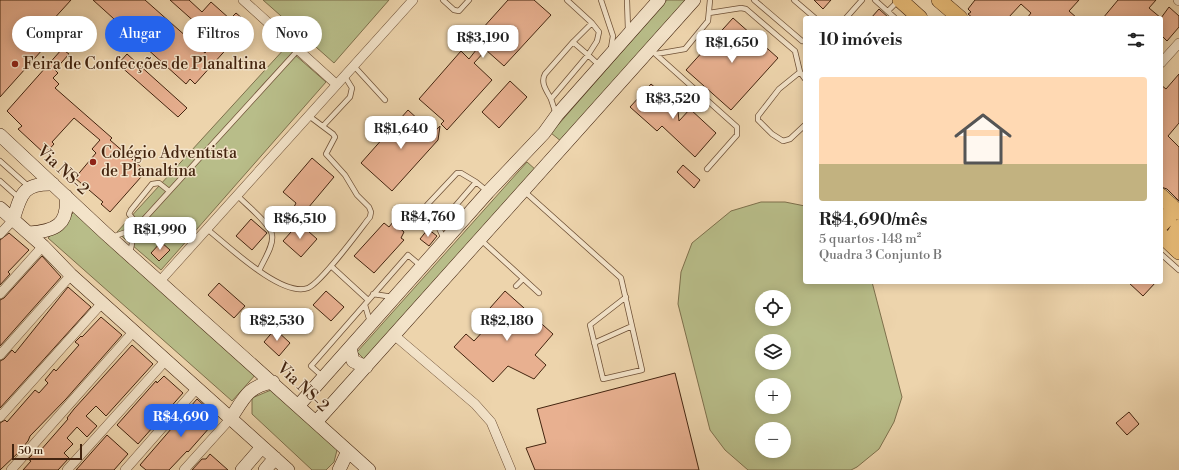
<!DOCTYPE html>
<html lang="pt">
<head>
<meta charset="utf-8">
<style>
	body { margin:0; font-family:"Libre Bodoni",serif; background:#f2f2f2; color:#222; height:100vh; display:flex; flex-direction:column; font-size:15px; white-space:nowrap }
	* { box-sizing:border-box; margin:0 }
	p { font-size:13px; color:#767676 }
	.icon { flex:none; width:22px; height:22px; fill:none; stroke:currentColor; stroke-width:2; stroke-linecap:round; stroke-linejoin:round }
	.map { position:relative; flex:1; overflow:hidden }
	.sheet { position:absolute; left:803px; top:16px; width:360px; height:268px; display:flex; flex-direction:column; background:#fff; border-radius:4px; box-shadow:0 2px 10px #0003 }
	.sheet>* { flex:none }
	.hud { position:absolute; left:12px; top:16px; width:380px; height:36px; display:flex; gap:8px }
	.controls { position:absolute; left:755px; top:290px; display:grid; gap:8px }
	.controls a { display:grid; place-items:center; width:36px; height:36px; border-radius:50%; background:#fff; box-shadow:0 2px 10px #0003; font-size:20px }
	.scale { position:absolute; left:12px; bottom:10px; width:70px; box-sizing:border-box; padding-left:4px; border:2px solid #43240f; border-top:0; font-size:11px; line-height:14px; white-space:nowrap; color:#43240f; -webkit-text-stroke:3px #f3e3c9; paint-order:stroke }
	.price { position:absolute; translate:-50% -34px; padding:0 9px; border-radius:8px; background:#fff; color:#222; font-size:13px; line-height:26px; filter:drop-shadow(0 1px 2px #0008) }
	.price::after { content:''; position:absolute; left:50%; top:24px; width:12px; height:9px; margin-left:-6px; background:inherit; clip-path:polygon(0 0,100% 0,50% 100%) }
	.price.selected { background:#2563eb; color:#fff }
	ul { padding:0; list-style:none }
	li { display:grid; align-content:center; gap:8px; height:212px; padding:0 16px }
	li span { display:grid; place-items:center; height:124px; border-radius:4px; color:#555 }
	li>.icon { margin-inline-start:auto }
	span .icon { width:72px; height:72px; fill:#fffc; stroke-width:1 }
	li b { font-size:17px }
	h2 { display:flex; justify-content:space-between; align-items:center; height:48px; padding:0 16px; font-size:17px }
	.chip { padding:0 14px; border-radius:18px; background:#fff; box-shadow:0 2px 10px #0003; font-size:14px; line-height:36px }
	.chip.selected { background:#2563eb; color:#fff }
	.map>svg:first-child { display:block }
	.green { fill:#b8bd89; stroke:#7e704c; fill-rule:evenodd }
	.building { fill:#e8b090; stroke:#43240f }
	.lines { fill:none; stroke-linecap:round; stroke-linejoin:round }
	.lane-casing { stroke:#6e5036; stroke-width:6 }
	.street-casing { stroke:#6e5036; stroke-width:10 }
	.secondary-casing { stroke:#43240f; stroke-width:14 }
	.primary-casing { stroke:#43240f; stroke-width:16 }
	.lane { stroke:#f3e3c9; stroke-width:4.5 }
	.street { stroke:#f3e3c9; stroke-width:9 }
	.secondary { stroke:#f3e3c9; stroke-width:13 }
	.primary { stroke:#e6ba76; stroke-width:15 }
	.poi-dot { fill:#8f2418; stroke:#f3e3c9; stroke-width:1.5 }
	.labels { text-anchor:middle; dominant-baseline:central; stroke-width:3; stroke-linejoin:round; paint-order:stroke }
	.poi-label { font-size:16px; fill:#43240f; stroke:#f3e3c9; text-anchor:start }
	.street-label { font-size:16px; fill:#43240f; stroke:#f3e3c9 }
</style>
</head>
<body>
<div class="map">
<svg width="1179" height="470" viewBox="0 0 1179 470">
	<rect width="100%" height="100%" fill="#edd4ac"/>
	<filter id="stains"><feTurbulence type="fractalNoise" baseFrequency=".005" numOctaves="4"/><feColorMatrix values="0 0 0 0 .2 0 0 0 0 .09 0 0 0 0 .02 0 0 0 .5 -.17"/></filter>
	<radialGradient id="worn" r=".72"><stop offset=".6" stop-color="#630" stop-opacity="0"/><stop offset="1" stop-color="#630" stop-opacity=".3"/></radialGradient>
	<path class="green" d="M263,0H389L334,63Z
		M667,0H687L562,142L551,133Z
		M286,47L326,82L161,270L117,232Z
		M527,162L536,170L365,360L357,352Z
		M761,202H785L805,206V282H872L902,397L894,422L879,449L857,467L851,470H748L725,450L710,430L678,304L681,272L692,243L731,211ZM762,297H784V319H762ZM762,341H784V363H762ZM762,385H784V407H762ZM762,429H784V451H762Z
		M76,210L257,373L232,401L48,238Z
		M271,390L315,428L337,450L334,462L326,470H312L252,414V398Z"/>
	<path class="building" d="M0,0H71L51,22L60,30L0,97Z
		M93,0H145L205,53L216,41L170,0H189L202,12L211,2L230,19L236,13L249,24L195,84L190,79L186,84Z
		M508,0H534L551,15L504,66L486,50L474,63L492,80L447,130L441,124L444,121L419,99L461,51L469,59L480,45L473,39Z
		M814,0H831L823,9Z
		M975,0H1079L1069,11L1077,18H1027L1031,13L1021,4L1008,18H973L968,14L971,12L968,9Z
		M1118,0H1156L1149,8L1161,18L1169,7L1179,16V27L1167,41L1161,35V18H1103Z
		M879,9L889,18H871Z
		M733,18L778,58L731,110L686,70Z
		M62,49L69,54L55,70L58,73L53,78L59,84L55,88L112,138L110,140L141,167L136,172L141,177L110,212L101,204L103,202L75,178L96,153L92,149L100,140L74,118L52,142L54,144L45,154L18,129L22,126L7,111Z
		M127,54L187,108L178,117L118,64Z
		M1179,74V123L1168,136L1179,147V201L1167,189L1161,187V85L1166,89Z
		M510,81L527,97L499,128L482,112Z
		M651,84L665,96L675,97L677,101L679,121L690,109L716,133L695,157L662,126L657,131L630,107Z
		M408,110L433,133L440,126L438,140L392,191L361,163Z
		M312,158L334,177L303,214L294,207L296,203L283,192Z
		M683,165L700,180L694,188L677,172Z
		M251,219L267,233L252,250L236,236Z
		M393,222L404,232L401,238L404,240L374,273L354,256L384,223L389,227Z
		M299,223L317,239L301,257L283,241Z
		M428,229L437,236L429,246L420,239Z
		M9,233L29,250L8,272L10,274L0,285V240Z
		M161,242L170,250L159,261L151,253Z
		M42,256L61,277L0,346V300L4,298Z
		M1128,282H1156L1143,296Z
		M219,283L245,306L234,318L208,295Z
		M68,287L91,307L0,408V361L4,359L12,350L15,353Z
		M326,291L344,307L331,321L313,305Z
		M505,291L553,334L535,355L546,365L534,379L508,366L493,382L454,347L466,334L474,341L498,315L490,308Z
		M101,317L122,335L66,399L30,436L28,441L19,452L0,470V423L5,420L7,422L35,390L39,393L48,383L45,380L54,369L56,371L79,345L75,342L81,336L82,337Z
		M275,329L290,343L279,356L264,342Z
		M132,345L153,364L106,416L96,406L86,416L97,426L87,437L77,427L67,438L73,444L64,453L69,458L58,470H23L31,461L28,459L38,449L40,451L68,419L67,418L74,409Z
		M675,373L699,470H535L526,448L546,443L537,409Z
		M164,376L183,393L138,444L117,425L156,381L157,383Z
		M197,399L218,418L188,452L187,451L169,470H146L140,465Z
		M1129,412L1139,424L1127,435L1116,423Z
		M107,435L128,454L114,470H76Z
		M210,454L228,470H192L202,459H206Z"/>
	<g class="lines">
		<g class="lane-casing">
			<path id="lane" d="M443,0L454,10L459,11L469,0
				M567,0L592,23L599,32L597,41L588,55L573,42
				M601,0L613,36L611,48
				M627,0L628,30
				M754,0L802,41
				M794,0L815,18
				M875,0L895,18
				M888,11L898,1
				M709,13L741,8L746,9L795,51L800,72L805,79
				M846,18L862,0
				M651,50L737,127V135L707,169
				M656,54L685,49L708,21L710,0
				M353,65L385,100
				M800,72L779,89L758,116V120L772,134L783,141L790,139L805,125
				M551,99C547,91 540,83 545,74L573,42L592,23
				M556,114L551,99L588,55L599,65
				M323,126L350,97L352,88L344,75
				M0,161L28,186
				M0,181L19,198
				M524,191L621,278L642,370L603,379L590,325L626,297
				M237,195C245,204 271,224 272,235C274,246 263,261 259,271
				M138,225L129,214L131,210L152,184L159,183L169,191
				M438,226L427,211V205L457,173H461L476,182
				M207,229C227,245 282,298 308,288C321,283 359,231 370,217L371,212L369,207L357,195L345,175L326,154L335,137L333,134L309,116
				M112,237L135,229L298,50
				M444,239L438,226L476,182L487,191
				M481,240L539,293
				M130,253L135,229
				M1161,254L1179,270
				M331,266L368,300
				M516,286L523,279
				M373,294L393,297
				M365,305L370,322
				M594,343L632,326
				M322,376L311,366L408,255L421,266"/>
		</g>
		<g class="street-casing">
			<path id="street" d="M243,0L336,84
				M1178,0L1179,1
				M1161,63L1179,43
				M0,234L13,220
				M160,281L413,0
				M0,294L43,246
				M394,335L475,404L491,422L511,470
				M0,355L71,275
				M0,417L102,303
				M11,470L134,331
				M67,470L166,360
				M125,470L197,388
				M184,470L231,418"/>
		</g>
		<g class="secondary-casing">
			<path id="secondary" d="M0,135L105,233L369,470
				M0,208L43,246L71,275L288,470
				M13,220C21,194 23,183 53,184
				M29,233C55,231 69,225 66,196
				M350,348L353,361L366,367
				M298,406L488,192L544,133L557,115L659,0
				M231,418C244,398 248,386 273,382
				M316,422L694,0
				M242,470L262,447
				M265,470L275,458
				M339,470L348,451"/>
		</g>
		<g class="primary-casing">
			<path id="primary" d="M900,0L920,18
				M939,0L960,18
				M1161,196L1178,212
				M1161,225L1170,216L1171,205
				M1161,235L1179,252
				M1171,244L1172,238L1179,227"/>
		</g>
		<use href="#lane" class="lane"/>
		<use href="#street" class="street"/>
		<use href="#secondary" class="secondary"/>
		<use href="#primary" class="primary"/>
	</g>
	<g class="poi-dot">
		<circle cx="15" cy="64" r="4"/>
		<circle cx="93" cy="162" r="4"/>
	</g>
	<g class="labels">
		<g class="poi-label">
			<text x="23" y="64">Feira de Confecções de Planaltina</text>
			<text x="101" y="153">Colégio Adventista<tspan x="101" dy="18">de Planaltina</tspan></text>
		</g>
		<g class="street-label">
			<text transform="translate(63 170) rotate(43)">Via NS-2</text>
			<text transform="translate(303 387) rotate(43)">Via NS-2</text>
		</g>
	</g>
	<rect width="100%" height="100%" filter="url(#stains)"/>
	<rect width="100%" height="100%" fill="url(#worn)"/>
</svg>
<div class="controls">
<a><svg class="icon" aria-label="locate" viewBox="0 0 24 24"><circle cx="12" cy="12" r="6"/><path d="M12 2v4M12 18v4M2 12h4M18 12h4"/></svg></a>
<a><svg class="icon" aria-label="layers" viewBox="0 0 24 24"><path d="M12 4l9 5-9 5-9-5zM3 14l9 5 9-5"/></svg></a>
<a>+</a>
<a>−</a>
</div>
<div class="scale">50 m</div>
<b class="price" style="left:483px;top:59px">R$3,190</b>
<b class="price" style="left:732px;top:64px">R$1,650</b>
<b class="price" style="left:673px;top:120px">R$3,520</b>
<b class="price" style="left:401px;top:150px">R$1,640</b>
<b class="price" style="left:428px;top:238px">R$4,760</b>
<b class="price" style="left:300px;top:240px">R$6,510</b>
<b class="price" style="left:160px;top:251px">R$1,990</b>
<b class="price" style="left:277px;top:342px">R$2,530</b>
<b class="price" style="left:507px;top:342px">R$2,180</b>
<b class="price selected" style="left:181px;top:438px">R$4,690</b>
<div class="hud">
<a class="chip">Comprar</a>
<a class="chip selected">Alugar</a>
<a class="chip">Filtros</a>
<a class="chip">Novo</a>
</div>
<section class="sheet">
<h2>10 imóveis<svg class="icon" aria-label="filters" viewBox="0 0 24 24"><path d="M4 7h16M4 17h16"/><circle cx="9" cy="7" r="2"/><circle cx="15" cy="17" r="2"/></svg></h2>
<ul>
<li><span style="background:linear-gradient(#ffd9b3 70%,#c2b280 0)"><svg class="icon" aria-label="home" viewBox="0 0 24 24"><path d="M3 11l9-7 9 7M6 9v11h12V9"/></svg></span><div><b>R$4,690/mês</b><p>5 quartos · 148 m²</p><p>Quadra 3 Conjunto B</p></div></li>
</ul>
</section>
</div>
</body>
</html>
